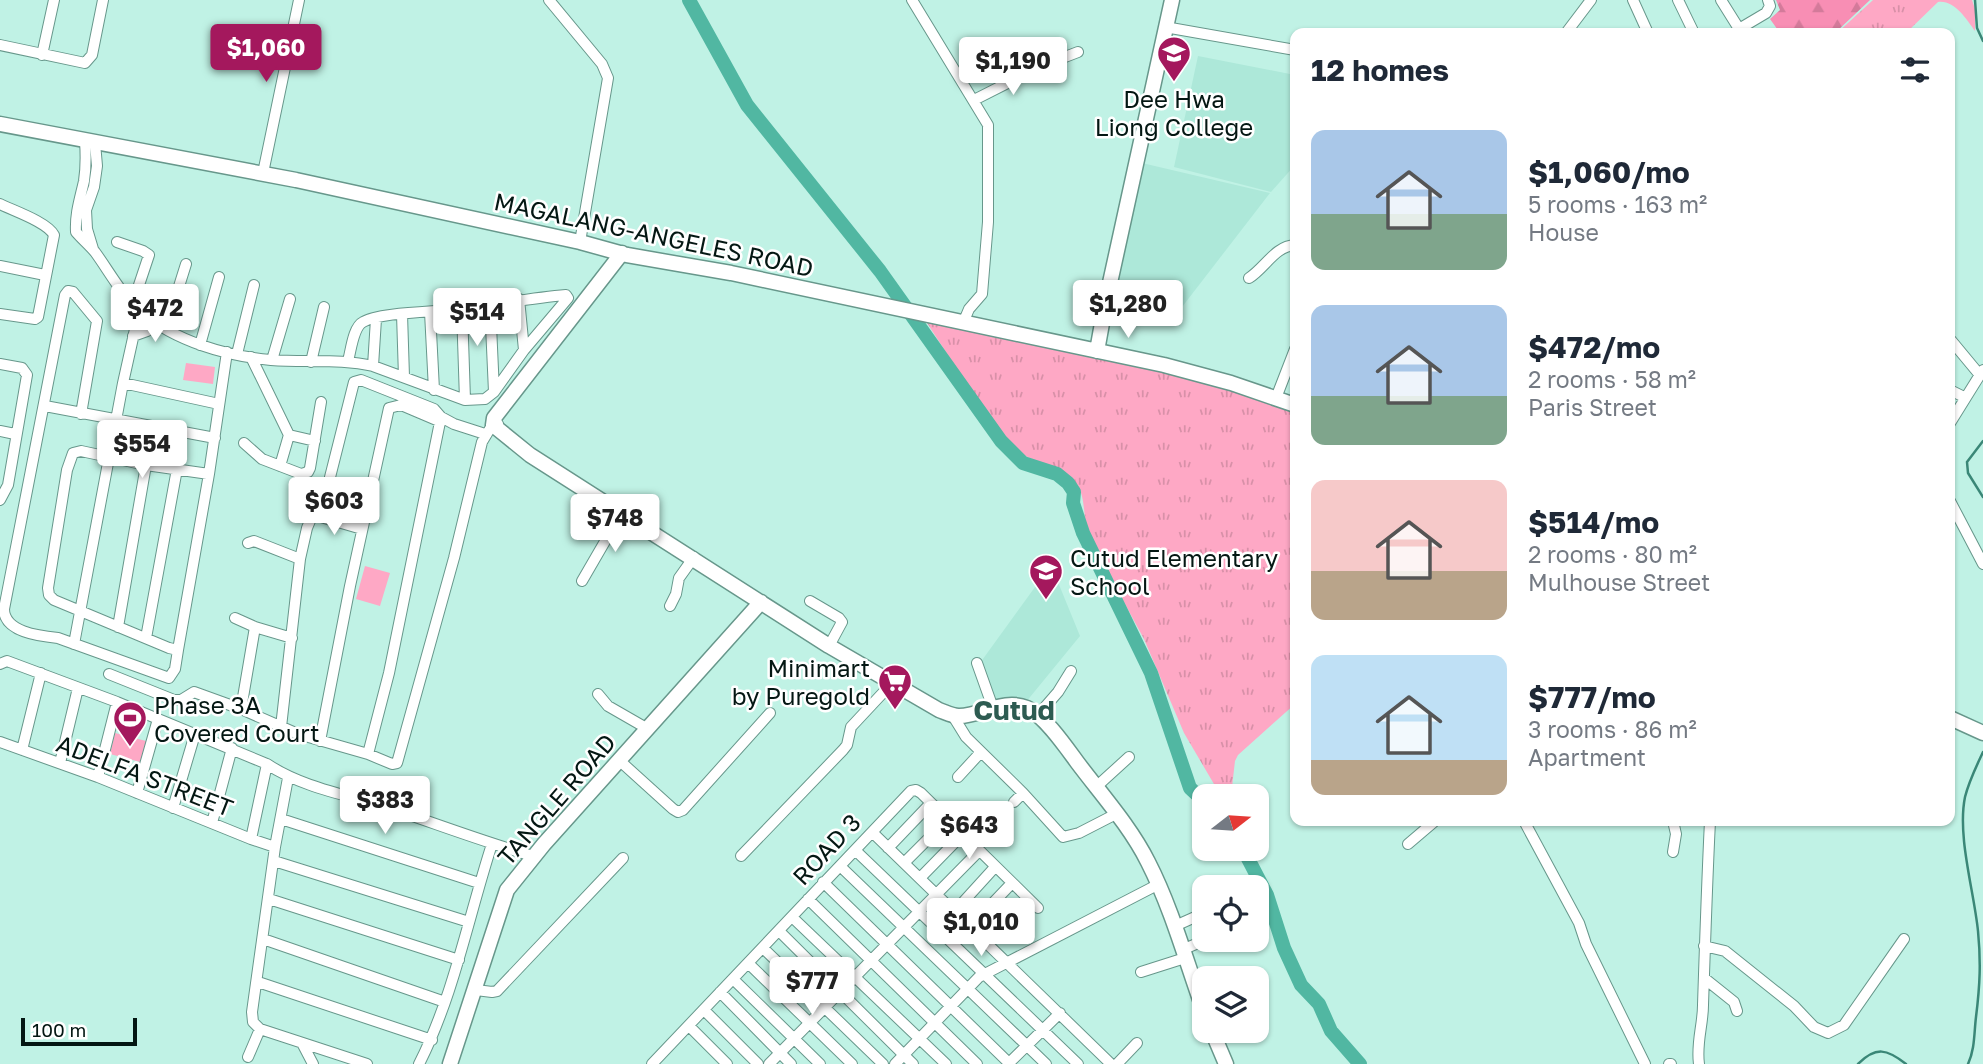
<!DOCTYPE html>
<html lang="en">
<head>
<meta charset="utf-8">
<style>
	body { margin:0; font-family:"Golos Text",sans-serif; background:#f2f2f3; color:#1f2937; height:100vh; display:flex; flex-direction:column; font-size:26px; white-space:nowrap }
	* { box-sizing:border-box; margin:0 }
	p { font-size:23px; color:#747a83 }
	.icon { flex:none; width:38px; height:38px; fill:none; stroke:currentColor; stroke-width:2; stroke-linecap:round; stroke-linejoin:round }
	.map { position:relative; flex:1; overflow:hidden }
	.details { position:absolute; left:1290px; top:28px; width:665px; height:798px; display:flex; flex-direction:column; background:#fff; border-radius:14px; box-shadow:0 2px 5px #0004 }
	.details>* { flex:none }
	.needle { width:46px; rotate:73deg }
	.buttons { position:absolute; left:1192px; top:784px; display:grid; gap:14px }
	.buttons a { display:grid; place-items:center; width:77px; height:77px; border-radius:14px; background:#fff; box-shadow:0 2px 5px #0004; font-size:35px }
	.scale { position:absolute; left:21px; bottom:18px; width:116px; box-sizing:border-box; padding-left:7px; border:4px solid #041713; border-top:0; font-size:19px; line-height:24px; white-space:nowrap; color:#041713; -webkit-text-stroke:5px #fff; paint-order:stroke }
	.price { position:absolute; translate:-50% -60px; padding:0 16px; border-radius:7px; background:#fff; color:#222; font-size:23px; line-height:46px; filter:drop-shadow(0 2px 4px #0008) }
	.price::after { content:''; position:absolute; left:50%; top:42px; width:21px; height:16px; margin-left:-10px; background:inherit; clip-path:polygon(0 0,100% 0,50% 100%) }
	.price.selected { background:#a4185d; color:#fff }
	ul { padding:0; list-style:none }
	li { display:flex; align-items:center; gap:21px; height:175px; padding:0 21px }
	li span { display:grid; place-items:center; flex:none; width:196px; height:140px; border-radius:14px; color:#555 }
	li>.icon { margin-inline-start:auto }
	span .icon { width:84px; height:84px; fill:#fffc; stroke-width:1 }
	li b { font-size:30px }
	h2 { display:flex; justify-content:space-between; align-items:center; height:84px; padding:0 21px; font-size:30px }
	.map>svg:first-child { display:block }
	.built { fill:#ade8d9 }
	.grass { fill:url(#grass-tufts) }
	.forest { fill:url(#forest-firs) }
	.pitch { fill:#fea8c5 }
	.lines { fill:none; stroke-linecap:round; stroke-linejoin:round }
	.stream { stroke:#3a8777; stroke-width:2.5 }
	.river { stroke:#51b7a2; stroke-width:14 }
	.street-casing { stroke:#67978b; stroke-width:12 }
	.secondary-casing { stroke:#67978b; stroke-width:17 }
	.street { stroke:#fff; stroke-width:10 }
	.secondary { stroke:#fff; stroke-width:14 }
	.labels { text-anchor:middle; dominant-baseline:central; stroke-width:5; stroke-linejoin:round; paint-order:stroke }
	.poi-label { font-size:24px; fill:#041713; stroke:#fff; text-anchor:start }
	.street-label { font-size:24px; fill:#041713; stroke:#fff }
	.quarter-label { font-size:28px; font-weight:bold; fill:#2d5b51; stroke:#fff }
</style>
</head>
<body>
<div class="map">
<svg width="1983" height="1064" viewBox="0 0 1983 1064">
	<defs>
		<pattern id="grass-tufts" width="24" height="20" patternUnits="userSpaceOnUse" patternTransform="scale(1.75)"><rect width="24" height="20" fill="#fea8c5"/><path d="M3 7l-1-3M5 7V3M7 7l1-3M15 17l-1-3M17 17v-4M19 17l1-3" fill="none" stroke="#d890a8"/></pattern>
		<pattern id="forest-firs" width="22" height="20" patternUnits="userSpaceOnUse" patternTransform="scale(1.75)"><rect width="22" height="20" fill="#f88eb4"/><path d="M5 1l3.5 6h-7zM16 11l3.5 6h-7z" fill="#d37a9a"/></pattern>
	</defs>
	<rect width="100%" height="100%" fill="#c0f2e5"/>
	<path class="built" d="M1198,56L1295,75V165L1271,192L1174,167Z
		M1142,163L1270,193L1172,320L1107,311Z
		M1051,565L1080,636L1026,702L994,705L980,663Z"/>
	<path class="grass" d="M1873,0H1972L1975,9V31C1966,19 1955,0 1938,2L1906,33H1837Z
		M924,318L1133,361L1295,408V704L1238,755L1235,761L1231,796H1221L1184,733L1144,639L1089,538C1083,522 1086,499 1078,486C1064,463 1028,465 1007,443C994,428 984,411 973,394C957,369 940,343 924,318Z"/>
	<path class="forest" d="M1776,0H1870L1835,33H1780L1770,19L1780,10Z"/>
	<path class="pitch" d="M186,363L215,367L213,384L183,380Z
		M365,566L390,573L380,606L356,599Z
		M115,733L150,742L144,763L110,754Z"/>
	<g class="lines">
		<path class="stream" d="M1975,0L1977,28L1983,41
			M1983,441L1967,462L1968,473L1983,497
			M1858,1064C1876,1046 1887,1049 1906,1064
			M1968,1064C1975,1049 1974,1033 1976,1017C1980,985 1981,962 1978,931C1974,891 1957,836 1965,797C1969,781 1976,767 1983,752"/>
		<path class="river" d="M689,0L747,105L880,271L1001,441L1023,463L1057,474L1068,483L1074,492L1073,503L1083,533L1151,673L1190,788L1204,801
			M1243,849L1267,895L1284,948L1301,985L1319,1004L1331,1031L1360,1064"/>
		<g class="street-casing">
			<path id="street" d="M549,0L602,64L608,78L580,242
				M912,0L988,125V222L982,294L969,309L963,323
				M1633,0L1648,33
				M1678,0L1694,33
				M1721,0L1741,32
				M1165,27L1295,50
				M1739,29L1766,13L1770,6L1768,0
				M1566,33L1591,0
				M0,45L85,63L92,55L103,0
				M42,55L54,0
				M974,100L1039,67L1078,52
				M85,141C86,155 86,168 84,181C80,199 75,213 76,232C82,239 89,245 95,252C109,271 122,296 141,312C175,341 226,356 271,360C305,363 340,358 373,366L465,400L485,399L494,392L524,350L568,298L566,295C530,298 495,305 459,309C438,312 379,312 363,322C353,327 351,351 348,361
				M263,173L299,0
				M0,204C14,211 47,222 54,235L38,317L35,319L0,314
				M117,242L143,251L149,255L133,303
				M93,249L87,229L86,210L94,187L97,166L95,143
				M0,266L45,275
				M1249,278C1265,268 1275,246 1295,245
				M519,299L524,350
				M490,303L494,392
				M462,309L465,400
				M430,312L434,390
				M402,314L404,377
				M166,328L186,264
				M133,336L147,331L157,323
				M1950,339L1979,374
				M200,345L219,277
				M237,354L254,285
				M251,357L289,435L280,466
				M272,360L290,299
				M311,362L324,307
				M0,364L22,368L27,375L8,485L0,500
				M373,366L376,319
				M123,383L219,404
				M1950,390L1964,397
				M1276,398L1295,349
				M45,406L215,438
				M81,414L97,321L73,292L68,291L65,295L4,609C4,632 39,636 58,638L169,678L175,669L178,650L209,474L227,352
				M1950,423L1983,370
				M0,431L15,434
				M289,435L315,441
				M244,443L262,459L301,474L308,472L310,468L321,402
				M1950,501L1983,564
				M314,515L362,529
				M248,543L254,541L300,559
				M582,581L622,512
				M810,601L839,618L842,622L829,646
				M670,606L676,594L679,578L694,557
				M235,618L255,627L241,709
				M118,627L146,465
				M255,627L292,638
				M146,638L177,469
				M74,644L123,383L139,311
				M178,650L169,648L54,600L49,595L48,588L67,470L73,453L81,451L146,465L209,474
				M977,663L993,708
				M0,664L7,661L117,702L267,764C303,788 348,795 389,808C437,824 484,842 533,856
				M109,674L174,700H181L194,692L241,709L298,734L368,754L392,764L397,763L454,558L482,442L491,427L498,424
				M598,694L608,706L648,729
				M1038,715L1058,692L1071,671
				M953,716L966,737L1023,793L1063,837L1079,833L1116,814
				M281,727L300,559L307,528L312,516L322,509L354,382L361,380L434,409L441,417L454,424L485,434
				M320,741L350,586L389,408L401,405L441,422
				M0,742L98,777L251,839L275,847
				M22,750L41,673
				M368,754L389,673L441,417
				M620,761L673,809L678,812L683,810L770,713
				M60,763L78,688
				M98,777L117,702
				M958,777L981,752
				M288,778L275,847L252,1012L253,1022L260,1029L367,1064
				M1096,787L1129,757
				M137,793L158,719
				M1014,802L1023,793
				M173,808L195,734
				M281,819L479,883
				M1524,821L1579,923L1586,944L1645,1064
				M1673,821L1676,834L1673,852
				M212,823L232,748
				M872,832L1111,1064
				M251,839L267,764
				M1408,844L1435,821
				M888,848L931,803
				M855,850L1078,1064
				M741,856L843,750L847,745L851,727L893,682
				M274,861L469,922
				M904,863L947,820
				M840,866L1046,1064
				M920,878L962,835
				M823,882L1010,1064
				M269,899L459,960
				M808,899L977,1064
				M955,911L995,867
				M792,917L946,1064
				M971,926L1012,883
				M1175,926L1204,913
				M779,931L913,1064
				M263,939L445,1002
				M986,942L1028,898
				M1704,946L1725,951L1794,1006L1814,1027L1828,1033L1844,1025L1904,939
				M763,948L883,1064
				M1182,950L1205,940
				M749,964L852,1064
				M1141,972L1185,958
				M1704,978L1734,1002L1737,1011
				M733,979L820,1064
				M258,982L432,1040
				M476,990L492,992L497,991L623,858
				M720,992L791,1064
				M704,1010L758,1064
				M689,1026L727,1064
				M302,1043L313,1064
				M248,1057L260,1029
				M419,1064C454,995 468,918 492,844
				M652,1064L911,791L916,790L921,793L1038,908
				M769,1064L979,851
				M895,1064L979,977L1159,884
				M1008,1064L1060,1013
				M1117,1064L1137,1043
				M1669,1064H1671
				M1699,1064C1696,1043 1703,1025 1703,1005C1705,943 1707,882 1710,821"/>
		</g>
		<g class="secondary-casing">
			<path id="secondary" d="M0,124L296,180L580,242L627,255L731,273L1164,365L1231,383L1295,405
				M622,253L494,418L493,425L530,455L829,646L939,710C945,712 952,716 959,716C981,716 1004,698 1027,708C1044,715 1066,747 1077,762C1101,794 1130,826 1148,862C1172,909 1186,961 1204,1011
				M1097,351L1106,301L1172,0
				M1950,718L1983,733
				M1212,1031L1226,1064
				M450,1064L507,890L544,844L761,602"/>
		</g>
		<use href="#street" class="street"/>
		<use href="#secondary" class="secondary"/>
	</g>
	<defs>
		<g id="university-pin" transform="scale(1.75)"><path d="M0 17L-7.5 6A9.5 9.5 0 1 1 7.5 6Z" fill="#a4185d" stroke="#fff"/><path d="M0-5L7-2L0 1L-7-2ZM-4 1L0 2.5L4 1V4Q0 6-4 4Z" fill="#fff"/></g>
		<g id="school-pin" transform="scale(1.75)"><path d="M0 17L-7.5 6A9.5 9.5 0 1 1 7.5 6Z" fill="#a4185d" stroke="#fff"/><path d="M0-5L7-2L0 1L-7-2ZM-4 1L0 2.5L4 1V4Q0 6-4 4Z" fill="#fff"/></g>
		<g id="supermarket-pin" transform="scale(1.75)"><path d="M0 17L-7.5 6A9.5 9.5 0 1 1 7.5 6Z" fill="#a4185d" stroke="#fff"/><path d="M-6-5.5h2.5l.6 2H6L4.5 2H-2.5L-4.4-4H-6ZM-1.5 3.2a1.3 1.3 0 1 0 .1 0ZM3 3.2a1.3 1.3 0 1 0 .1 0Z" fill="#fff"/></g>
		<g id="stadium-pin" transform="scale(1.75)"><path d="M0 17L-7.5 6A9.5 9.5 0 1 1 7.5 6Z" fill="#a4185d" stroke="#fff"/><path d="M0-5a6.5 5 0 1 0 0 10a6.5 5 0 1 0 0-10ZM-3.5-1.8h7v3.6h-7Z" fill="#fff"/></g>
	</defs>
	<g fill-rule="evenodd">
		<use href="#university-pin" x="1174" y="53"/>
		<use href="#school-pin" x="1046" y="571"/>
		<use href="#supermarket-pin" x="895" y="681"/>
		<use href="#stadium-pin" x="130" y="718"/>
	</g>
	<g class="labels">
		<g class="poi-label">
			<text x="1174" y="98" text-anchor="middle">Dee Hwa<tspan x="1174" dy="28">Liong College</tspan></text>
			<text x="1070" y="557">Cutud Elementary<tspan x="1070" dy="28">School</tspan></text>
			<text x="870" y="667" text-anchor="end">Minimart<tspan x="870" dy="28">by Puregold</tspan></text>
			<text x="154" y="704">Phase 3A<tspan x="154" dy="28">Covered Court</tspan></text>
		</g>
		<g class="street-label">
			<text transform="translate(654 234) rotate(12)">MAGALANG-ANGELES ROAD</text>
			<text transform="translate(145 775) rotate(21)">ADELFA STREET</text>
			<text transform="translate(556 799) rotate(-49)">TANGLE ROAD</text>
			<text transform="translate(826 849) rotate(-47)">ROAD 3</text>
		</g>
		<g class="quarter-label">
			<text x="1014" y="709">Cutud</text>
		</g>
	</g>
</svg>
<div class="buttons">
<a><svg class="needle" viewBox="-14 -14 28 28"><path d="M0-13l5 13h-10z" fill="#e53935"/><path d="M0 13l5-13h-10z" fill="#747a83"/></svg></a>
<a><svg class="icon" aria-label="locate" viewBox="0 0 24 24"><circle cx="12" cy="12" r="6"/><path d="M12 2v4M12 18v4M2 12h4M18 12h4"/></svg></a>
<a><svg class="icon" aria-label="layers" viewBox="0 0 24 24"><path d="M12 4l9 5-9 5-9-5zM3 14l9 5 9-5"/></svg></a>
</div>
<div class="scale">100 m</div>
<b class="price selected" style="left:266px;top:84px">$1,060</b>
<b class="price" style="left:1013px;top:97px">$1,190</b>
<b class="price" style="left:1128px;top:340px">$1,280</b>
<b class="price" style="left:155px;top:344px">$472</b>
<b class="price" style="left:477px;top:348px">$514</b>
<b class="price" style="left:142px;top:480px">$554</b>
<b class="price" style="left:334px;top:537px">$603</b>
<b class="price" style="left:615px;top:554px">$748</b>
<b class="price" style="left:385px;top:836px">$383</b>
<b class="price" style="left:969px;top:861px">$643</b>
<b class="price" style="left:981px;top:958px">$1,010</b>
<b class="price" style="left:812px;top:1017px">$777</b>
<section class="details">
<h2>12 homes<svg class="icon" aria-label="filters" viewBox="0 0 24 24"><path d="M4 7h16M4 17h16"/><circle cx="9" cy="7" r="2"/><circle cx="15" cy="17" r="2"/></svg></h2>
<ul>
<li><span style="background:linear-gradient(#a9c7e8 60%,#7fa58c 0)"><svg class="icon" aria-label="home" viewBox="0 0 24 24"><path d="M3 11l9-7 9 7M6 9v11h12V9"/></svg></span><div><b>$1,060/mo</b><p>5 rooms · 163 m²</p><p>House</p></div></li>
<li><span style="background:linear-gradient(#a9c7e8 65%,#7fa58c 0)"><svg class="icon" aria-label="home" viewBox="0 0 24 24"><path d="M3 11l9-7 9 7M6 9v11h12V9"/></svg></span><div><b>$472/mo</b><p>2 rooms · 58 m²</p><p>Paris Street</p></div></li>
<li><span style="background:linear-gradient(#f6c9c9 65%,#b9a48a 0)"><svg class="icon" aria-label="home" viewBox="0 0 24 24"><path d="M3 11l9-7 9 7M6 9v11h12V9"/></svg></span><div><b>$514/mo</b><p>2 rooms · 80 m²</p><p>Mulhouse Street</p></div></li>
<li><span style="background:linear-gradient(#bfe0f5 75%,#b9a48a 0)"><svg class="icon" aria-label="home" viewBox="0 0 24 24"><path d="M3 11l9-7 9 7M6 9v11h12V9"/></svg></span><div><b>$777/mo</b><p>3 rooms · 86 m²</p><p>Apartment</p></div></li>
</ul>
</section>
</div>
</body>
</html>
